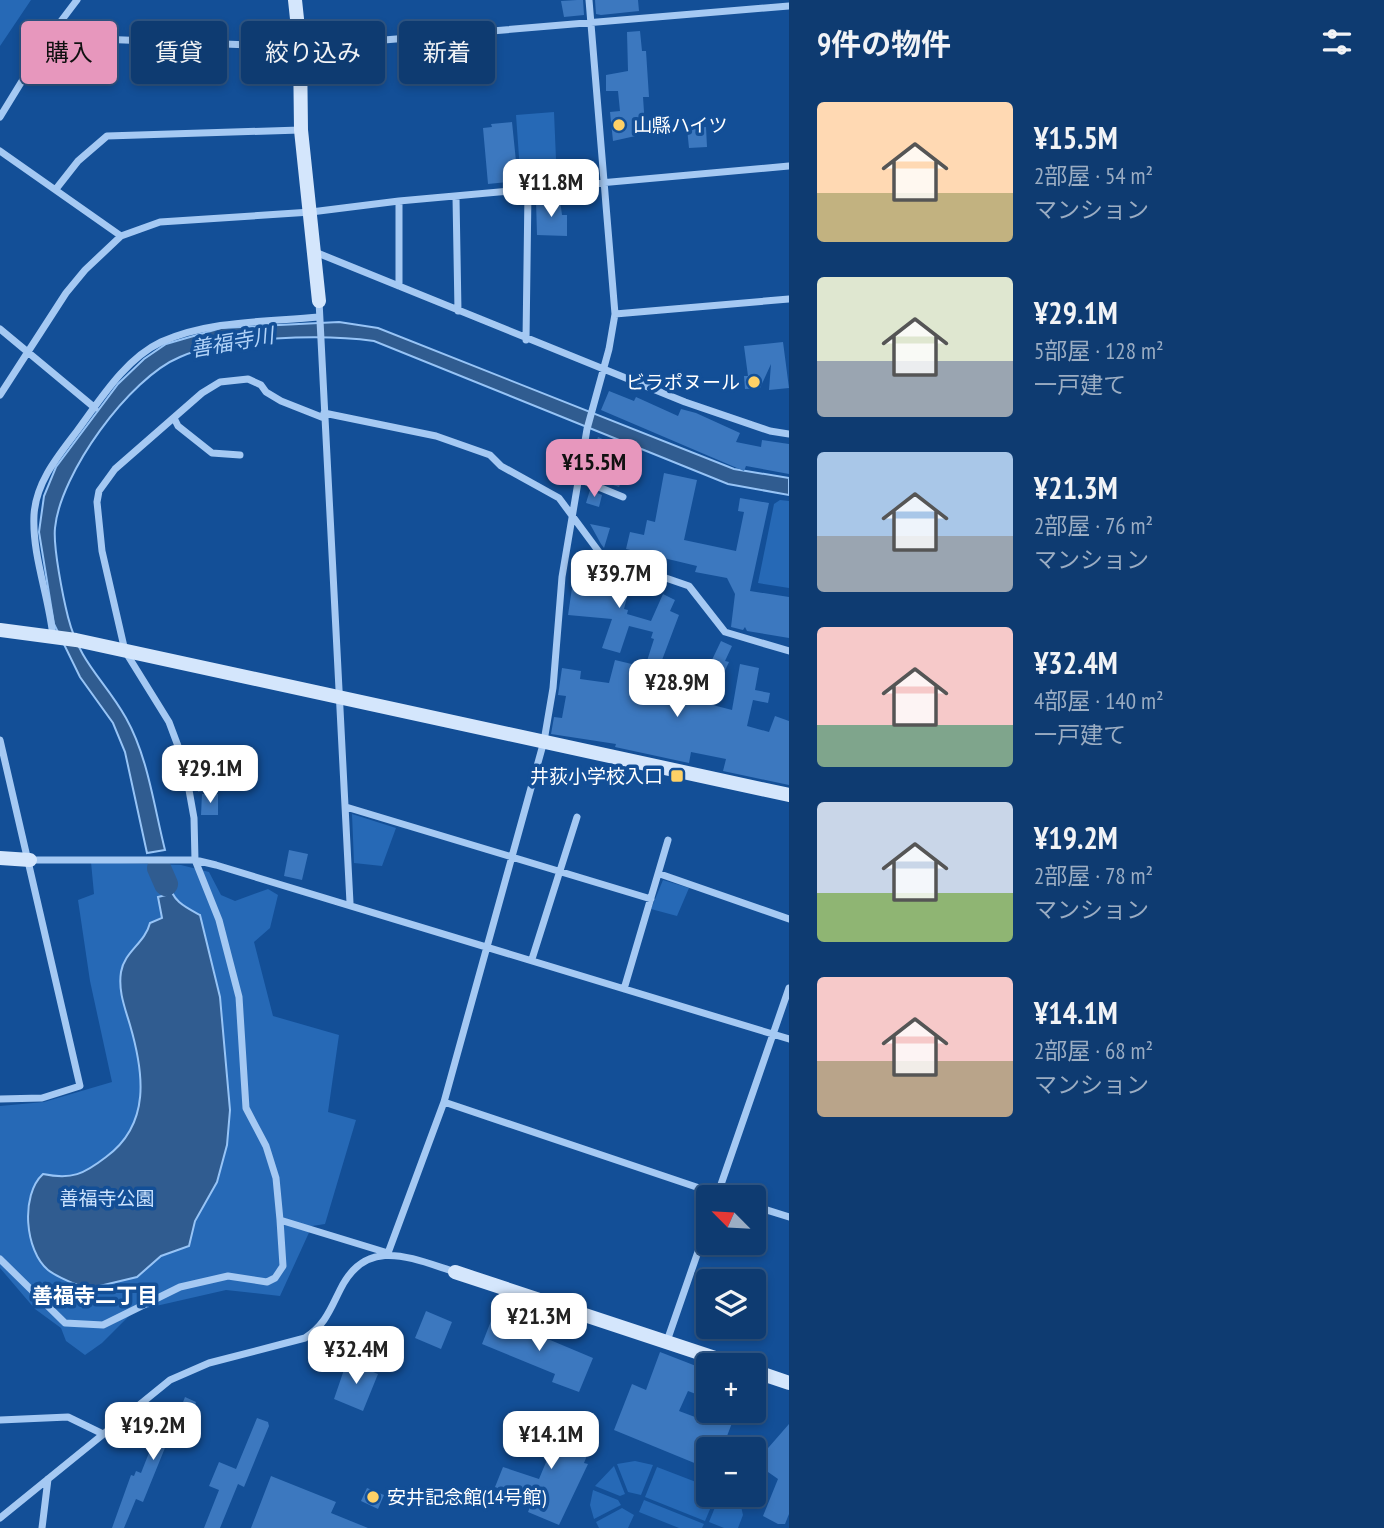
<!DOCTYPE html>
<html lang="ja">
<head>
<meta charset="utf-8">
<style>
	body { margin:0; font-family:"PT Sans Narrow","Noto Sans JP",sans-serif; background:#1c4679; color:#f1f3f6; height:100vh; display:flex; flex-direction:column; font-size:26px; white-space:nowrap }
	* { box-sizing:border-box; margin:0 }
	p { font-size:23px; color:#9badc3 }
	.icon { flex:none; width:38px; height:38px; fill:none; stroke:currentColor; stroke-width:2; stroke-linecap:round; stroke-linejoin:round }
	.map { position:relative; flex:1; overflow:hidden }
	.drawer { display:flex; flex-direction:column; background:#0e3b71; width:595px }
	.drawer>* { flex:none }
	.guide { position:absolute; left:21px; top:21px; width:662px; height:63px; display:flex; gap:14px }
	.needle { width:46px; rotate:294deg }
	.buttons { position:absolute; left:696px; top:1185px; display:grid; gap:14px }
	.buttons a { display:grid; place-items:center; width:70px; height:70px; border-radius:7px; background:#0e3b71; box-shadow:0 4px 10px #0003,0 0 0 2px #2e5584; font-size:35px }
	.price { position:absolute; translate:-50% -60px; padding:0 16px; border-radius:14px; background:#fff; color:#222; font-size:23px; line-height:46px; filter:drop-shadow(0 2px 4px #0008) }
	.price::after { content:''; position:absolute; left:50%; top:42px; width:21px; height:16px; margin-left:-10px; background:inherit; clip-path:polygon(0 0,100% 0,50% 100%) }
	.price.current { background:#e797bd; color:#111 }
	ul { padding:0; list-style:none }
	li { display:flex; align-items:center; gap:21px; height:175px; padding:0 28px }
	li span { display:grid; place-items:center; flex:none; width:196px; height:140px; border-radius:7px; color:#555 }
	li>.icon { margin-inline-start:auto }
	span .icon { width:84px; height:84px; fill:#fffc; stroke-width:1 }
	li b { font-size:30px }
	h2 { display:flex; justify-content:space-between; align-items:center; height:84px; padding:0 28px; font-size:30px }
	.tag { padding:0 24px; border-radius:7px; background:#0e3b71; box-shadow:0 4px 10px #0003,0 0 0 2px #2e5584; font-size:24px; line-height:63px }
	.tag.current { background:#e797bd; color:#111 }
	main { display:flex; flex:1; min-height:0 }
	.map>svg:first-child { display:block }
	.green { fill:#2669b6 }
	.water { fill:#305c90; stroke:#97c4f6; stroke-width:2 }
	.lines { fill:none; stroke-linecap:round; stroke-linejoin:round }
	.river { stroke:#305c90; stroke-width:24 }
	.building { fill:#3c78bf }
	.street { stroke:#a5c9f3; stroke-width:7 }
	.secondary { stroke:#d4e6fc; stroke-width:14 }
	.poi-dot { fill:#ffd166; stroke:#134f97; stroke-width:2.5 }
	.labels { text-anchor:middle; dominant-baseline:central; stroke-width:7; stroke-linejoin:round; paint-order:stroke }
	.poi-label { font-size:19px; fill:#fff; stroke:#134f97; text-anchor:start }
	.park-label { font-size:19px; fill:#cce3fd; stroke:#134f97 }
	.water-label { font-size:21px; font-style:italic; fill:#b1d3f9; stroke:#134f97 }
	.neighbourhood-label { font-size:21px; font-weight:bold; fill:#fff; stroke:#134f97 }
</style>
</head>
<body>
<main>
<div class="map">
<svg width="789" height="1528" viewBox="0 0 789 1528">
	<rect width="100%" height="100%" fill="#134f97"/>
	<path class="green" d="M0,0H31L0,46Z
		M554,112L557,183L521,185L516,115Z
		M780,500L789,501V588L758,583L774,504Z
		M352,814L396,828L382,866L354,863Z
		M91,862L181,865L209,872L221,895L235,901L268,889L278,895L270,928L254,942L273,1016L339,1035L328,1112L356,1120L325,1224L312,1226L280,1296L226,1290L134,1311L102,1343L85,1355L66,1341L61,1328L35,1309L0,1268V1106L44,1102L112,1082L90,981L78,900L94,894Z
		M663,880L689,888L677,916L651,909Z
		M635,1461L653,1465L641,1495L628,1492L617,1464Z
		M614,1466L625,1494L620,1496L595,1486Z
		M657,1467L709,1487V1494L716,1495L705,1521L645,1497Z
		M593,1490L618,1500L621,1505L594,1519L590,1505Z
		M720,1495H728L740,1502L743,1515L738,1528H724L709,1522Z
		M644,1500L704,1524L702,1528H679L639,1512Z
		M622,1508L634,1515L628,1528H599L596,1522Z"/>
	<path class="water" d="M339,322L378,328L734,469L789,478V495L728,484L374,341C323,334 228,336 180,357C129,378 60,474 55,528C53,547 63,597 68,617C80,664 104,679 126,718C148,757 154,807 165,850L147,853L125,752L113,723L80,677L54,624L39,532L44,496L56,467L118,384L144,359L166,344L221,328Z
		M169,883C172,901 185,907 200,915L220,997L230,1110L227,1145L217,1182L195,1221L189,1246L161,1256L137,1277L87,1289C75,1284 58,1278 48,1270C25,1251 20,1195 43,1174C72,1180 84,1174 106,1157C151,1124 144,1073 130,1025C125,1008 118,991 121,972C124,952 145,943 150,923L162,918L158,897L166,895L164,885Z"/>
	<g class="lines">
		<path class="river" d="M159,868L166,884"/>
	</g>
	<path class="building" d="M577,0H583L584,15L564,17L561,1Z
		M595,0H638L639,11L601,15L596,14Z
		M640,31L642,51H646L649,97H643L645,127L639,128L640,135L613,141L610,112L620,111L618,91H606V75L628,71L627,32Z
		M512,122L518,181L488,184L483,128L492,127L491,124Z
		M706,127L707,147L689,148L687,128Z
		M536,200H560L562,215H567V236L537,235Z
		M783,342L789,388L769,390L771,364L760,388L745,389L744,376H748L744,346Z
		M609,391L634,401L636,397L678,416L681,409L696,413L740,433L736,442L761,447L762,440L789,444V474L746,466L744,471L601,410Z
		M598,437L635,453L619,487L593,478L590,461Z
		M664,473L697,480L684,540L736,551L744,512L738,511L740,498L769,503L750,591L789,597V638L747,631L745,627L743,630L731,627L735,594L727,578L695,572L697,566L626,549L630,532L644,535L647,520L655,522Z
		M590,490L602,495L599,507L586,503Z
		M590,524L610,528L604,548L601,544Z
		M576,561L594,562V568L631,582L624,609L628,610L627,614L651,621L663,594L675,600L670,611L679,615L659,668L646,664L654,639L651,638L653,632L629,626L620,653L602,648L612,619L568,615Z
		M721,641L732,646L725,661L729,662L709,704L732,710L740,664L759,668L755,690L770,693L768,703L753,700L747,726L769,732L775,716L789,721V785L723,771L726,759L691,752L689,763L615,747L616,744L551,734L554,717L562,718L566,696L558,695L562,668L581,671L580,679L609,683L615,660L640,666L636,685L649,688L647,693L686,699L704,659L711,662Z
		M208,768L211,790L198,792L195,769Z
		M202,794H218V815H201Z
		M289,850L308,854L302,880L284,876Z
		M426,1311L452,1322L441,1349L415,1338Z
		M493,1316L593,1358L579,1392L552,1382L555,1374L482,1344Z
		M660,1352L709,1371V1399L688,1391L679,1411L703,1420L706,1413L732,1423L722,1449H709V1469L614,1430L632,1384L646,1390Z
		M347,1361L378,1374L363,1411L334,1399Z
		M185,1397L196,1402L182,1437L171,1433L143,1502L136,1499L124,1528H112L131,1475L134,1476L136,1471L141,1473L164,1415L176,1420Z
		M257,1418L268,1422L269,1426L244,1487L238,1484L220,1528H204L219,1490L209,1486L219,1462L236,1469Z
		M564,1422L595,1435L584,1463L588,1464L559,1525L528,1512L532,1502L495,1487L503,1467L539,1479L549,1455L518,1440L526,1423L558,1437Z
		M789,1424V1514L785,1524H778L763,1516L778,1479L755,1463Z
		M271,1476L336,1502L331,1513L368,1528H251Z
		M367,1488L384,1495L378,1509L361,1501Z"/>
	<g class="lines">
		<path class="street" d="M589,0L615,314
			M49,37L300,47L789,6
			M0,117L49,37L77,0
			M0,151L121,236
			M56,189L78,161L107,136L300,130
			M456,197L458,311
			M399,201V286
			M315,252L685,402L770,431L789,434
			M319,301L350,903
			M0,329L95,408
			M526,340L528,191
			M0,395L66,293L85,270L121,236L160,222L311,212L399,201L789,166
			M324,413L436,436L490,455L501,466L559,498L602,556L689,586L725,632L789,651
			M174,418L178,426L212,453L240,455
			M324,418L281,401L266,392L261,385L248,379L220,382L202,393L115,469L99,491L97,502L102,551L125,651L169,722L184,762L194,818L195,860L219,920L239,997L246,1108L266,1146L276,1178L280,1220L388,1253L444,1102L544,741L553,688L562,577L587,429L609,349L615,314L789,299
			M579,479L623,497
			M53,637C49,596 32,556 34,515C36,482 58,456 77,431C100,400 125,359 161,342C210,320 268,322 319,317
			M0,740L80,1086L42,1098L0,1099
			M346,807L651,899
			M30,860H195L216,865L789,1039
			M660,874L789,919
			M532,959L577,817
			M624,989L668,840
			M444,1102L726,1197
			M717,1196L789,988
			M754,1206L789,1217
			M0,1259L65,1323L103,1325L180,1287L228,1276L267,1282L275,1278L283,1266L280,1220
			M667,1341L709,1220
			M0,1420L68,1417L101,1433
			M0,1518L170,1380L209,1363L305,1338C325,1325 330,1310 340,1290C366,1236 411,1258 455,1272
			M42,1528L48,1479"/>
		<path class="secondary" d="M295,0L300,47L301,130L319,301
			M0,630L76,640L789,795
			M0,858L30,860
			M455,1272L736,1365
			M754,1371L789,1383"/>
	</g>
	<g class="poi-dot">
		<circle cx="619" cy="125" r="7"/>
		<circle cx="754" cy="382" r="7"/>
		<rect x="670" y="769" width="14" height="14" rx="3.5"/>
		<circle cx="373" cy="1497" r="7"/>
	</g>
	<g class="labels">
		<g class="poi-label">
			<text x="633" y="125">山縣ハイツ</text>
			<text x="740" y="382" text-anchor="end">ビラポヌール</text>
			<text x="663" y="776" text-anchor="end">井荻小学校入口</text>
			<text x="387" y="1497">安井記念館(14号館)</text>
		</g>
		<g class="park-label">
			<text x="107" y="1198">善福寺公園</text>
		</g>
		<g class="water-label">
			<text transform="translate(232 342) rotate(-10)">善福寺川</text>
		</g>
		<g class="neighbourhood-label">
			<text x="95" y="1295">善福寺二丁目</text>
		</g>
	</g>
</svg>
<div class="buttons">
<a><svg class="needle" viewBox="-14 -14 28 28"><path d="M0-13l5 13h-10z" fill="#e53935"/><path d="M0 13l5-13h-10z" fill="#9badc3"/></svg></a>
<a><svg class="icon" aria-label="layers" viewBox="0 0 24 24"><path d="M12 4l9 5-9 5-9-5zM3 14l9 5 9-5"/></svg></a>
<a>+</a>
<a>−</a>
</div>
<b class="price" style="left:551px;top:219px">¥11.8M</b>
<b class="price current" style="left:594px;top:499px">¥15.5M</b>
<b class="price" style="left:619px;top:610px">¥39.7M</b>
<b class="price" style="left:677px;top:719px">¥28.9M</b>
<b class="price" style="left:210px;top:805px">¥29.1M</b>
<b class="price" style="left:539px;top:1353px">¥21.3M</b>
<b class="price" style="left:356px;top:1386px">¥32.4M</b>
<b class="price" style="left:153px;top:1462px">¥19.2M</b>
<b class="price" style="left:551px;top:1471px">¥14.1M</b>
<div class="guide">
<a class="tag current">購入</a>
<a class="tag">賃貸</a>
<a class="tag">絞り込み</a>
<a class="tag">新着</a>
</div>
</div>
<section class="drawer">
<h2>9件の物件<svg class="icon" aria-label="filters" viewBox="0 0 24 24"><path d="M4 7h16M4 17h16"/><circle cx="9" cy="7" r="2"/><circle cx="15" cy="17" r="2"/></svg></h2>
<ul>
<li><span style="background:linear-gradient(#ffd9b3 65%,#c2b280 0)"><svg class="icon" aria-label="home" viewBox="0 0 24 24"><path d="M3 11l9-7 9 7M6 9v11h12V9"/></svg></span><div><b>¥15.5M</b><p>2部屋 · 54 m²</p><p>マンション</p></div></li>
<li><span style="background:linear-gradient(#dfe7d0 60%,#9aa5b1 0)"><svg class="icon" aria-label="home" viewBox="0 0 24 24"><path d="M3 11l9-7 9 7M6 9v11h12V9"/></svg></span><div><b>¥29.1M</b><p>5部屋 · 128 m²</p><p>一戸建て</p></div></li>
<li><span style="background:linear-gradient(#a9c7e8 60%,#9aa5b1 0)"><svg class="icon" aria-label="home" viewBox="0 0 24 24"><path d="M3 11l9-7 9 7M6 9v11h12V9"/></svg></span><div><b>¥21.3M</b><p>2部屋 · 76 m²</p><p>マンション</p></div></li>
<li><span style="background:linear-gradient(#f6c9c9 70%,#7fa58c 0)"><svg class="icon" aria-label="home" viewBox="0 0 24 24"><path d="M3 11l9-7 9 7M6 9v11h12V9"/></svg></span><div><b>¥32.4M</b><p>4部屋 · 140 m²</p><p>一戸建て</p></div></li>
<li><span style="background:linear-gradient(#c9d6e8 65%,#8fb573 0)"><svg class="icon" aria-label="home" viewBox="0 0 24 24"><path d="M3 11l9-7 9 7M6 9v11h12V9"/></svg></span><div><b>¥19.2M</b><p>2部屋 · 78 m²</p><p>マンション</p></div></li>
<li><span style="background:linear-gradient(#f6c9c9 60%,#b9a48a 0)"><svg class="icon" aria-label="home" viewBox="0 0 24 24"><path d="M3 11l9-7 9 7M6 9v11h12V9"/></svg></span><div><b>¥14.1M</b><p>2部屋 · 68 m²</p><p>マンション</p></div></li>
</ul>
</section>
</main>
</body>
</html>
